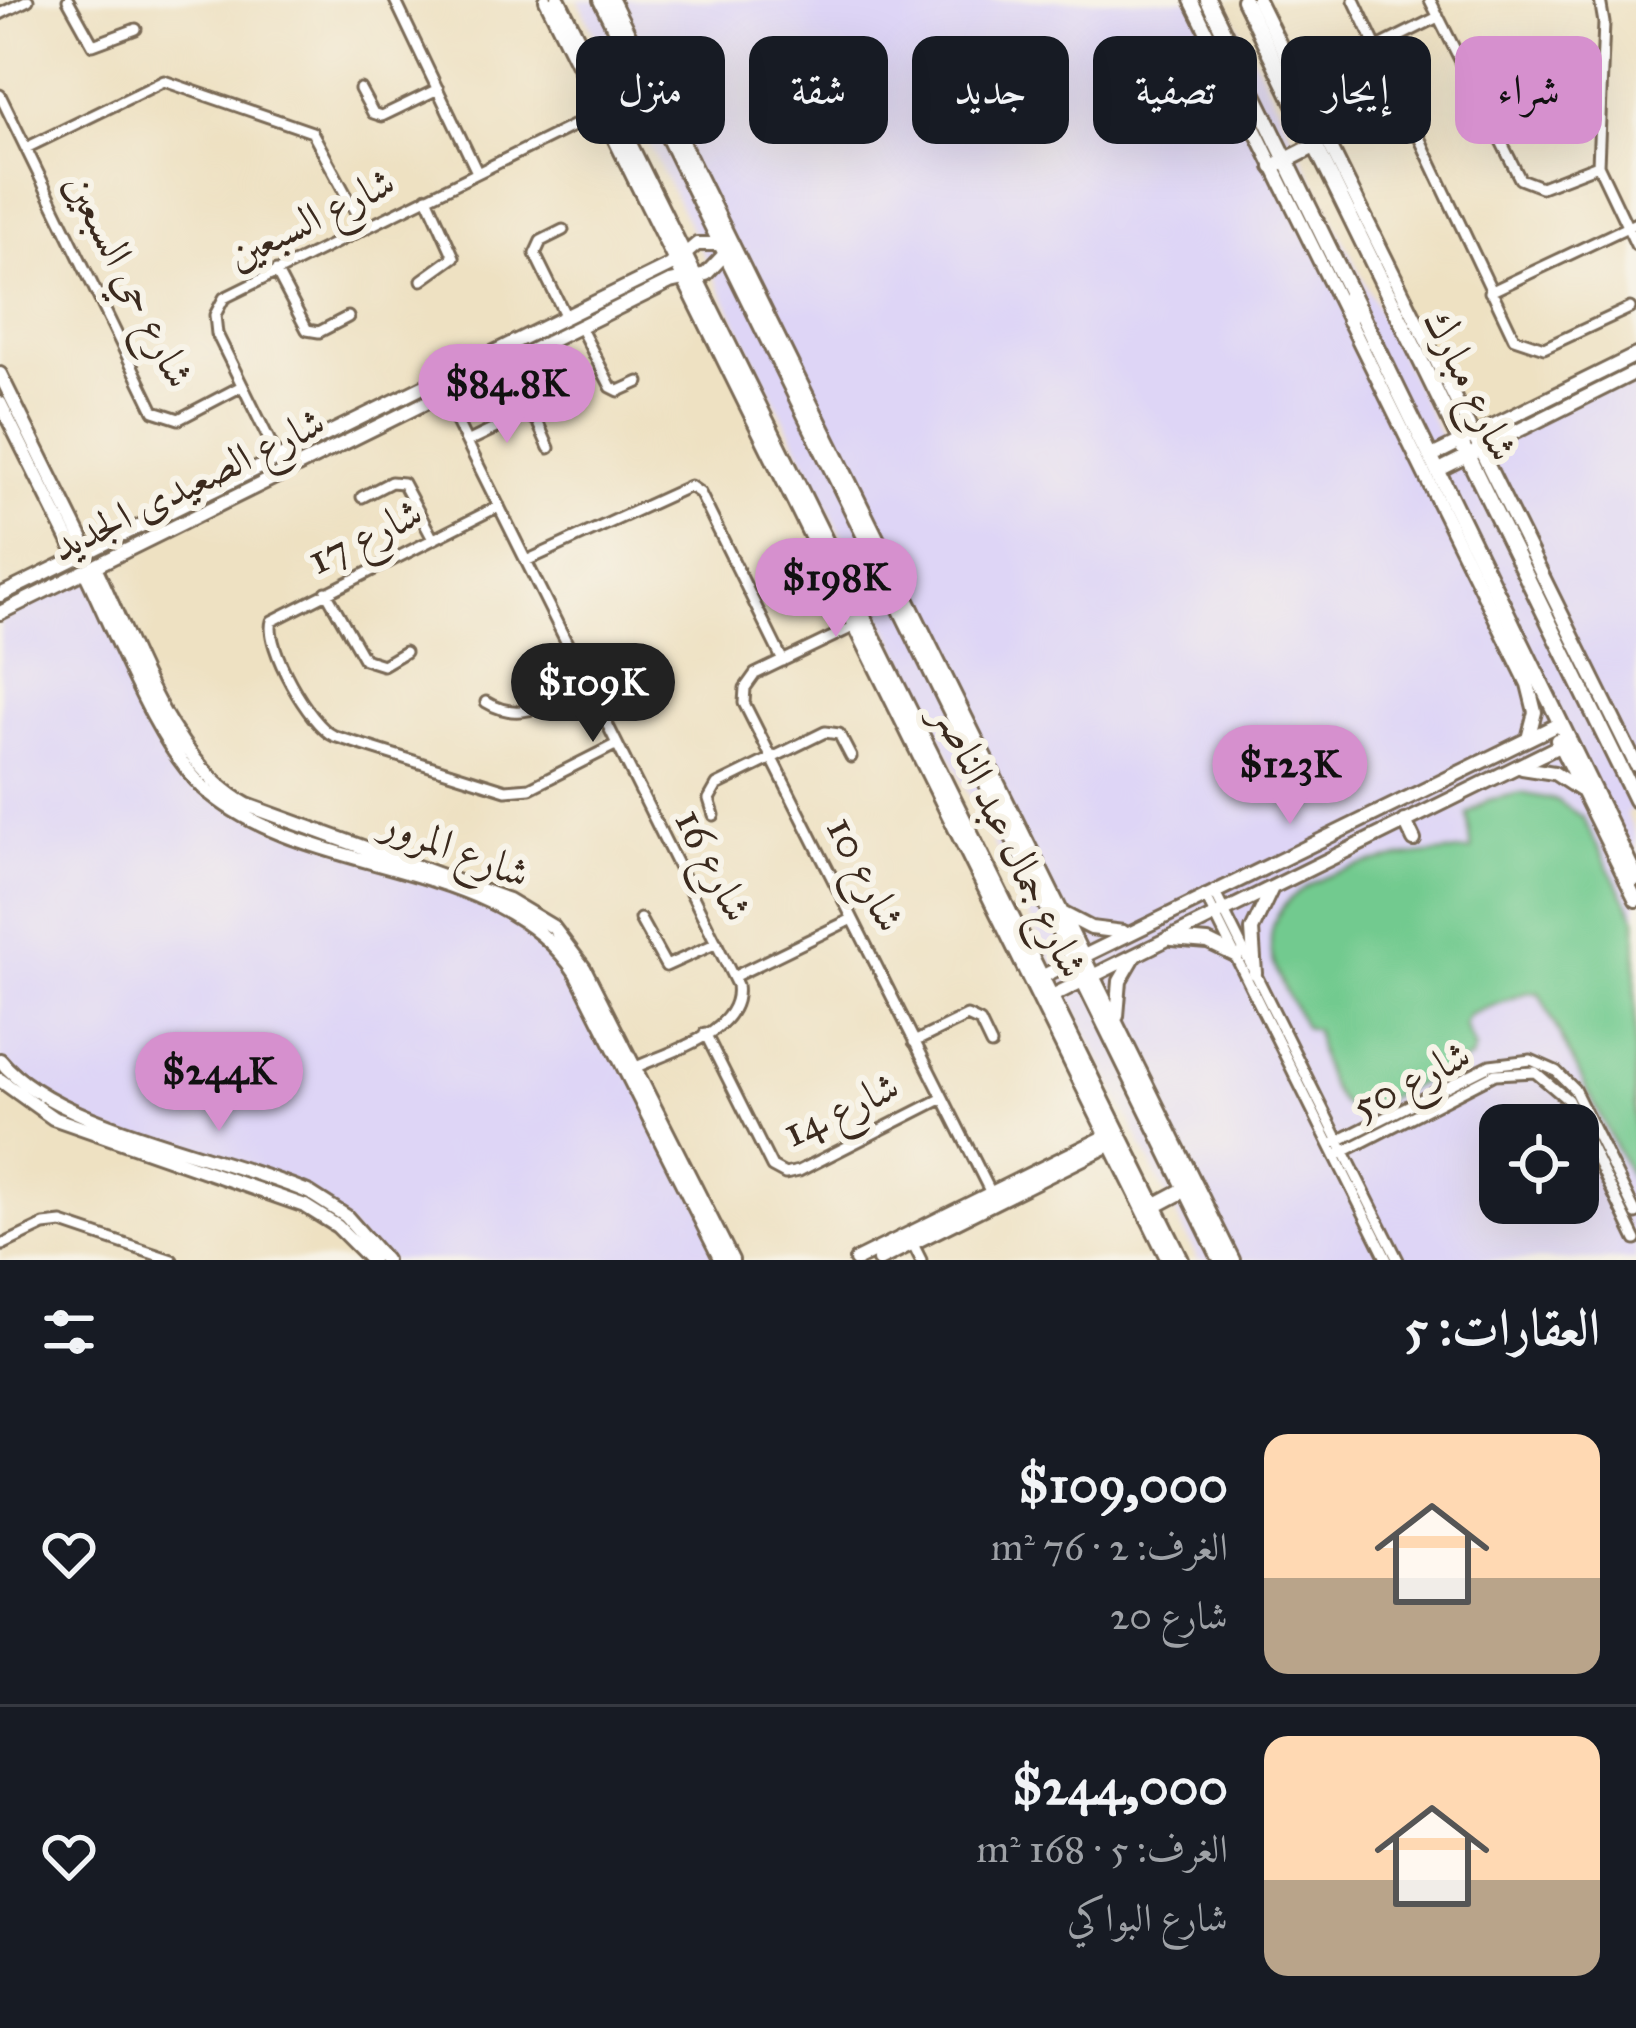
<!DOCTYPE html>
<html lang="ar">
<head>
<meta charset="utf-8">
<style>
	body { margin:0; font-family:"IM FELL Great Primer",Amiri,serif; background:#242831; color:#f1f3f6; direction:rtl; height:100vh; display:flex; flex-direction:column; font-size:45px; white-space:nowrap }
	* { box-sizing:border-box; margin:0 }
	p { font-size:39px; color:#9ea1a6 }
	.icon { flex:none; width:66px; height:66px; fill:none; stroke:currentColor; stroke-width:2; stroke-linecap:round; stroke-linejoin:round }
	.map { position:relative; height:1260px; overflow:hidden; direction:ltr }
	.details { display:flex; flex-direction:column; background:#171b24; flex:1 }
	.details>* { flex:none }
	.hud { position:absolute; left:36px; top:36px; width:1566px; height:108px; direction:rtl; display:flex; gap:24px }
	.tools { position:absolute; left:1479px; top:1104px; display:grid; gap:24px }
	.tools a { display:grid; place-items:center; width:120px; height:120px; border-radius:24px; background:#171b24; box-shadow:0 12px 48px #0002; font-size:60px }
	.price { position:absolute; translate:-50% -102px; padding:0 27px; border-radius:42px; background:#d690ce; color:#111; font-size:39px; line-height:78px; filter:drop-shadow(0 3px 6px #0008) }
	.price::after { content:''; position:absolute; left:50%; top:72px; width:36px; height:27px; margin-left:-18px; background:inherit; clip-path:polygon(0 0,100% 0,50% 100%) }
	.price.selected { background:#222; color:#fff }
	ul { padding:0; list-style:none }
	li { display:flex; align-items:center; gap:36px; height:300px; padding:0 36px }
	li+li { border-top:3px solid #363941 }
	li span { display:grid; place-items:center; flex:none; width:336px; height:240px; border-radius:24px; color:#555 }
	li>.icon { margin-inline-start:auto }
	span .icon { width:144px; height:144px; fill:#fffc; stroke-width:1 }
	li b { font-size:51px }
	h2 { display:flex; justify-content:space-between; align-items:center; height:144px; padding:0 36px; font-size:51px }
	.pill { padding:0 42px; border-radius:24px; background:#171b24; box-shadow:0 12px 48px #0002; font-size:42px; line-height:108px }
	.pill.selected { background:#d690ce; color:#111 }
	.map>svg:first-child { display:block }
	.built { fill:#ded5f6; fill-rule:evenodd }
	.green { fill:#72ca8f; stroke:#567a56; stroke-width:3 }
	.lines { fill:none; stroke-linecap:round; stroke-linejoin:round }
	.street-casing { stroke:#7a6a57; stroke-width:15 }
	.secondary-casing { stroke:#7a6a57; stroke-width:18 }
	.primary-casing { stroke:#7a6a57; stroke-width:20 }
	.street { stroke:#fff; stroke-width:9 }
	.secondary { stroke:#fff; stroke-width:12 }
	.primary { stroke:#fff; stroke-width:14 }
	.labels { text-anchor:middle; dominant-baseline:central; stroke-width:12; stroke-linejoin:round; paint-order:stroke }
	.street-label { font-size:42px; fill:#3b2a1e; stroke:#f7f3e8 }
</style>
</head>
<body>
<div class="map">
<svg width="1636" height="1260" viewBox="0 0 1636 1260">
	<rect width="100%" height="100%" fill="#f7f3e8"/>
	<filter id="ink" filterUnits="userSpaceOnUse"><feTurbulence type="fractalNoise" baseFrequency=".00833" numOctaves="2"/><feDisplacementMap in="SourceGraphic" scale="24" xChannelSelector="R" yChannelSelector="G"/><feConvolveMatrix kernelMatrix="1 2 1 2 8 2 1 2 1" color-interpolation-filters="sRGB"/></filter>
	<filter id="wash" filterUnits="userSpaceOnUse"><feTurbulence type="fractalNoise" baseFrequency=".004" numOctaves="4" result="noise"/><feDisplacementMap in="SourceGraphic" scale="48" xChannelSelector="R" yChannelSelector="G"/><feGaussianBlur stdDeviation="2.7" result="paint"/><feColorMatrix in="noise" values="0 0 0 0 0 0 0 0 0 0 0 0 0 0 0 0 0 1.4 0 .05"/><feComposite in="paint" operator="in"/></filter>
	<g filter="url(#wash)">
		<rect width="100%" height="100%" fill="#eee1c2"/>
		<path class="built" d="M578,0H1225L1450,456L1636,363V807L1626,813L1636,835V1260H1198ZM1500,1125H1578V1203H1500Z
			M85,562L174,744L224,798L265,820L512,907L552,933L568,951L729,1260H376L343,1221L304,1197L62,1115L21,1092L0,1071V604Z"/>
		<path class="green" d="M1521,793L1556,800L1582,817L1636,919L1634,1184L1539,993L1528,992L1469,1015L1464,1024L1475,1049L1471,1059L1356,1113C1328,1100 1319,1056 1316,1030L1304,1027C1293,1003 1274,975 1271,949C1264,863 1415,855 1472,850L1467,814L1488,800Z"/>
	</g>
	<g filter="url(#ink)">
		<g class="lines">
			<g class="street-casing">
				<path id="street" d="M68,0L93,45L136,29
					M395,0L477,172
					M1354,0L1514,338L1544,348L1630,308
					M1430,0L1520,179L1541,187L1598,165
					M1600,0L1604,23L1598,165L1636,245
					M0,14L28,0
					M1376,48L1438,17
					M360,89L373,113L382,116L438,89
					M0,95L154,411L179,419L242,386
					M26,148L164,81L312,132L364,228
					M563,230L541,241L535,254L566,317
					M276,271L307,330L319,332L348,317
					M422,280L454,257L427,197
					M1490,292L1636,223
					M580,327L611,387L619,391L639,382
					M441,390L737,985C744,1033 667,1052 632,1069
					M467,442L525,414L537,421L549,448
					M280,462L217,334L215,315L224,298L601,112
					M362,497L391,482L403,483L433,539
					M499,506L272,621C264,645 310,726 334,736L506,790L530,788L617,744
					M526,561L690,486L700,493L783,661
					M326,592L364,659L383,665L405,652
					M855,626L755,674L745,688L744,703L993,1197
					M486,702C523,725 553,700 587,683
					M714,815L709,799L717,785L825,732L839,734L851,757
					M1214,891L1398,1260
					M1205,895L1387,1260
					M640,919L666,966L717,943
					M733,977L852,919
					M705,1033L772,1167L785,1174L799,1171L943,1098
					M914,1042L967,1016L980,1022L991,1045
					M1330,1145L1490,1065L1531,1060L1556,1071L1574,1089L1636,1214
					M1335,1156L1495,1074L1535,1072L1568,1100L1636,1240
					M910,1238L921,1260
					M0,1246L44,1225L62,1223L172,1260"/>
			</g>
			<g class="secondary-casing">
				<path id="secondary" d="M546,0L1168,1260
					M612,0L1233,1260
					M1191,0L1528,684L1535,712L1528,739
					M1258,0L1636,765
					M0,374L88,552
					M0,403L77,557
					M1432,456L1636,355
					M1439,470L1636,372
					M95,567C133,644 169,762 247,805L508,900L553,927L584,968L732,1260
					M85,572C115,632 156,744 204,788C305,879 497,853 576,973L721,1260
					M0,595L675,263L697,244H719
					M0,613L670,282L706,274L725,254
					M1557,740L1636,900
					M1522,768L1554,773L1580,790
					M1405,821L1414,840
					M1064,914L1091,928L1123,932
					M1172,939L1208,942L1237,956
					M1255,973L1252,930L1271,890
					M1033,981L1561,723
					M1052,996L1569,741
					M1117,1016L1120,981L1134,957
					M0,1060C55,1128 226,1156 310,1193L346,1216L385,1260
					M0,1080L53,1118L305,1206L337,1226L371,1260
					M856,1260L1111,1134
					M879,1260L1114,1143"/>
			</g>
			<g class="primary-casing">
				<path id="primary" d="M558,0L1181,1260
					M601,0L1221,1260
					M1208,0L1636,878
					M1244,0L1636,800
					M1273,167L1316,145
					M1349,320L1350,293
					M1154,1206L1186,1189"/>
			</g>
			<use href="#street" class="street"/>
			<use href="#secondary" class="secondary"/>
			<use href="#primary" class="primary"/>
		</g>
	</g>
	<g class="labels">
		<g class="street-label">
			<text transform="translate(311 218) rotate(-26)">شارع السبعين</text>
			<text transform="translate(130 280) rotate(63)">شارع حي السبعين</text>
			<text transform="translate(1471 385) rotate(64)">شارع مبارك</text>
			<text transform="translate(188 484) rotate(-26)">شارع الصعيدى الجديد</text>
			<text transform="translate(365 536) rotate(-26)">شارع 17</text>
			<text transform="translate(1011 841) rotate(64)">شارع جمال عبد الناصر</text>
			<text transform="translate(456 848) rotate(21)">شارع المرور</text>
			<text transform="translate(714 865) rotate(63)">شارع 16</text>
			<text transform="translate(866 874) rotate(63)">شارع 10</text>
			<text transform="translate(1411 1080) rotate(-27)">شارع 50</text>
			<text transform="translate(841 1109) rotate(-25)">شارع 14</text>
		</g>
	</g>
</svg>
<div class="tools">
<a><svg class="icon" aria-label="locate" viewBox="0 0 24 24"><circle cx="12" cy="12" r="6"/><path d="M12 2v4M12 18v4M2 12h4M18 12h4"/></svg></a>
</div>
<b class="price" style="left:507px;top:446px">$84.8K</b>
<b class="price" style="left:836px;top:640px">$198K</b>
<b class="price selected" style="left:593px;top:745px">$109K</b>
<b class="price" style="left:1290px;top:827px">$123K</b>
<b class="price" style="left:219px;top:1134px">$244K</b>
<div class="hud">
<a class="pill selected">شراء</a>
<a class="pill">إيجار</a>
<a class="pill">تصفية</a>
<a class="pill">جديد</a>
<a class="pill">شقة</a>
<a class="pill">منزل</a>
</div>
</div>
<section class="details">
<h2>العقارات: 5<svg class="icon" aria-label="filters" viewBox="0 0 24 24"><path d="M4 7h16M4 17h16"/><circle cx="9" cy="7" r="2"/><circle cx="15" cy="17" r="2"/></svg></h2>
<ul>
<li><span style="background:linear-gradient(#ffd9b3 60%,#b9a48a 0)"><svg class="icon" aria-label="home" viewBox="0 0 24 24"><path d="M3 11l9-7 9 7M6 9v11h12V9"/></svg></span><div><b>$109,000</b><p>الغرف: 2 · 76 m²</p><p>شارع 20</p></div><svg class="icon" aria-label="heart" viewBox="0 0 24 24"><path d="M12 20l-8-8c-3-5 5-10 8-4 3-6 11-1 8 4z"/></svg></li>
<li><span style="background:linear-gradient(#ffd9b3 60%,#b9a48a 0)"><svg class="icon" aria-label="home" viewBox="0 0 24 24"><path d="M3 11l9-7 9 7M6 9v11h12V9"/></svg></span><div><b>$244,000</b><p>الغرف: 5 · 168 m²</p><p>شارع البواكي</p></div><svg class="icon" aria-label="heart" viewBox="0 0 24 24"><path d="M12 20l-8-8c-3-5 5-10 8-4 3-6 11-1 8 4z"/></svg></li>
</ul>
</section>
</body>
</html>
